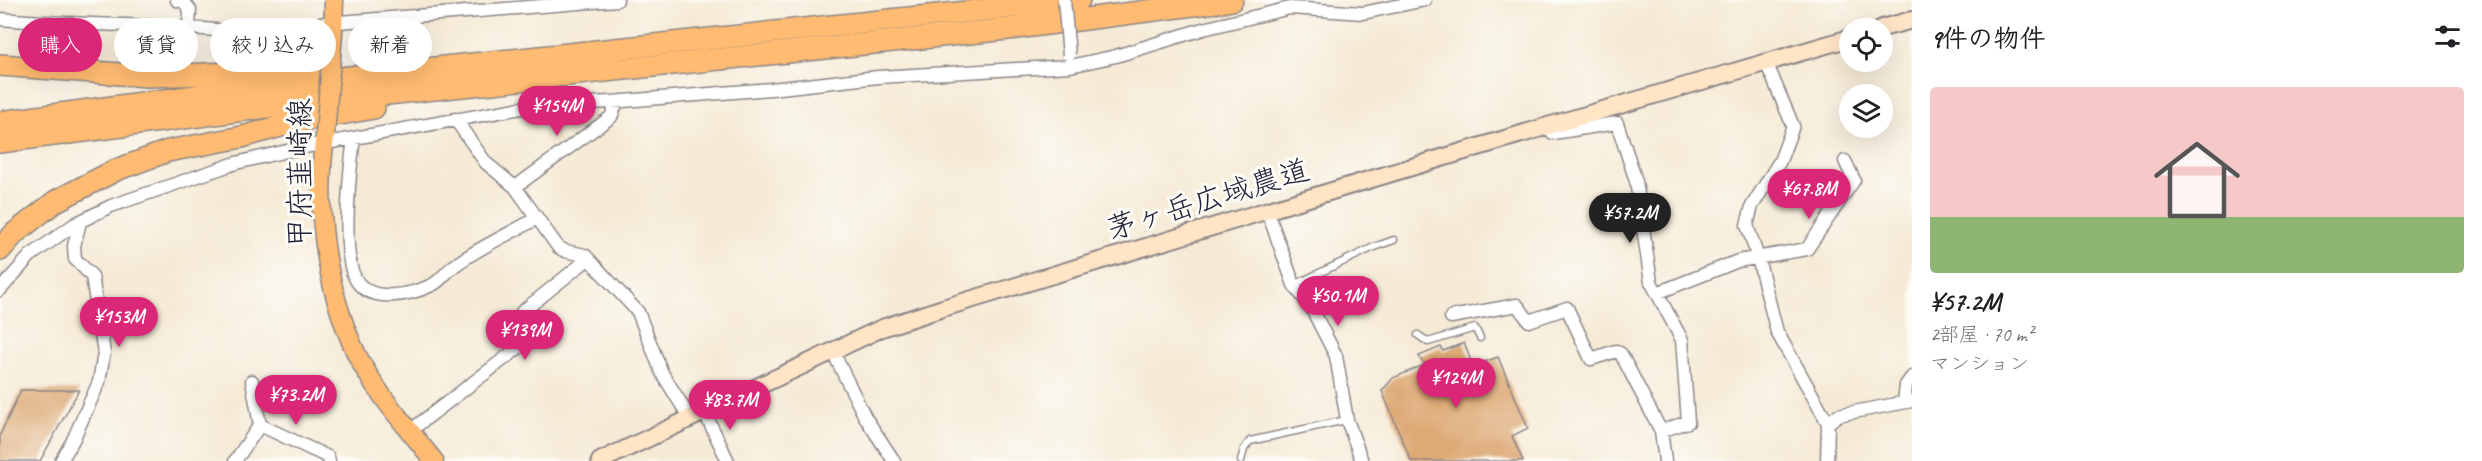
<!DOCTYPE html>
<html lang="ja">
<head>
<meta charset="utf-8">
<style>
	body { margin:0; font-family:Caveat,"Klee One",sans-serif; background:#f2f2f2; color:#202124; height:100vh; display:flex; flex-direction:column; font-size:22px; white-space:nowrap }
	* { box-sizing:border-box; margin:0 }
	p { font-size:20px; color:#757577 }
	.icon { flex:none; width:33px; height:33px; fill:none; stroke:currentColor; stroke-width:2; stroke-linecap:round; stroke-linejoin:round }
	.map { position:relative; flex:1; overflow:hidden }
	.side { display:flex; flex-direction:column; background:#fff; width:570px }
	.side>* { flex:none }
	.hud { position:absolute; left:18px; top:18px; width:570px; height:54px; display:flex; gap:12px }
	.fabs { position:absolute; left:1839px; top:18px; display:grid; gap:12px }
	.fabs a { display:grid; place-items:center; width:54px; height:54px; border-radius:50%; background:#fff; box-shadow:0 6px 24px #0002; font-size:30px }
	.price { position:absolute; translate:-50% -51px; padding:0 14px; border-radius:21px; background:#db2777; color:#fff; font-size:20px; line-height:39px; filter:drop-shadow(0 2px 3px #0008) }
	.price::after { content:''; position:absolute; left:50%; top:36px; width:18px; height:14px; margin-left:-9px; background:inherit; clip-path:polygon(0 0,100% 0,50% 100%) }
	.price.selected { background:#222; color:#fff }
	ul { padding:0; list-style:none }
	li { display:grid; align-content:center; gap:12px; height:318px; padding:0 18px }
	li+li { border-top:2px solid #e0e0e0 }
	li span { display:grid; place-items:center; height:186px; border-radius:6px; color:#555 }
	li>.icon { margin-inline-start:auto }
	span .icon { width:108px; height:108px; fill:#fffc; stroke-width:1 }
	li b { font-size:26px }
	h2 { display:flex; justify-content:space-between; align-items:center; height:72px; padding:0 18px; font-size:26px }
	.pill { padding:0 21px; border-radius:27px; background:#fff; box-shadow:0 6px 24px #0002; font-size:21px; line-height:54px }
	.pill.selected { background:#db2777; color:#fff }
	main { display:flex; flex:1; min-height:0 }
	.map>svg:first-child { display:block }
	.building { fill:#dda974 }
	.lines { fill:none; stroke-linecap:round; stroke-linejoin:round }
	.lane-casing { stroke:#8c8688; stroke-width:9 }
	.street-casing { stroke:#8c8688; stroke-width:15 }
	.secondary-casing { stroke:#8c8688; stroke-width:20 }
	.primary-casing { stroke:#8c8688; stroke-width:21 }
	.highway-casing { stroke:#8c8688; stroke-width:24 }
	.lane { stroke:#fff; stroke-width:6 }
	.street { stroke:#fff; stroke-width:12 }
	.secondary { stroke:#ffe4c6; stroke-width:16 }
	.primary { stroke:#ffbb71; stroke-width:18 }
	.highway { stroke:#ffbb71; stroke-width:21 }
	.street-bridge-casing { stroke:#8c8688; stroke-width:15; stroke-linecap:butt }
	.primary-bridge-casing { stroke:#8c8688; stroke-width:21; stroke-linecap:butt }
	.street-bridge { stroke:#fff; stroke-width:12 }
	.primary-bridge { stroke:#ffbb71; stroke-width:18 }
	.labels { text-anchor:middle; dominant-baseline:central; stroke-width:6; stroke-linejoin:round; paint-order:stroke }
	.street-label { font-size:30px; fill:#22223b; stroke:#fdfcf7 }
</style>
</head>
<body>
<main>
<div class="map">
<svg width="1912" height="461" viewBox="0 0 1912 461">
	<rect width="100%" height="100%" fill="#fdfcf7"/>
	<filter id="ink" filterUnits="userSpaceOnUse"><feTurbulence type="fractalNoise" baseFrequency=".0167" numOctaves="2"/><feDisplacementMap in="SourceGraphic" scale="12" xChannelSelector="R" yChannelSelector="G"/><feConvolveMatrix kernelMatrix="1 2 1 2 8 2 1 2 1" color-interpolation-filters="sRGB"/></filter>
	<filter id="wash" filterUnits="userSpaceOnUse"><feTurbulence type="fractalNoise" baseFrequency=".008" numOctaves="4" result="noise"/><feDisplacementMap in="SourceGraphic" scale="24" xChannelSelector="R" yChannelSelector="G"/><feGaussianBlur stdDeviation="1.35" result="paint"/><feColorMatrix in="noise" values="0 0 0 0 0 0 0 0 0 0 0 0 0 0 0 0 0 1.4 0 .05"/><feComposite in="paint" operator="in"/></filter>
	<g filter="url(#wash)">
		<rect width="100%" height="100%" fill="#f5ead5"/>
		<g id="blocks">
			<path class="building" d="M1464,343L1473,366L1498,357L1528,428L1512,436L1523,461H1411L1382,391L1393,378L1424,365L1419,356L1441,347L1443,351Z
				M21,390H79L40,461H0V435Z"/>
		</g>
	</g>
	<g filter="url(#ink)">
		<use href="#blocks" fill-opacity="0" stroke="#8c8688" stroke-width="1.5"/>
		<g class="lines">
			<g class="lane-casing">
				<path id="lane" d="M1294,285L1374,247L1394,240
					M1418,335L1428,342L1475,328L1480,338
					M1241,461L1244,449L1250,441L1346,420"/>
			</g>
			<g class="street-casing">
				<path id="street" d="M177,0L184,2L190,10L189,28
					M0,19C75,26 151,23 226,31L617,0
					M1766,62L1793,126L1780,161L1752,206L1747,225L1758,258L1777,332L1828,423
					M455,119L486,163L515,187L558,247L565,251L585,255L638,312L662,373L691,420
					M1548,126L1553,133L1617,123L1636,181L1651,282L1657,293L1738,261L1807,249L1854,180L1845,161
					M354,138C350,168 341,253 355,278C369,305 412,295 434,284C441,280 447,271 454,266C479,247 510,234 537,218
					M515,187L611,117L617,102
					M1267,210L1294,285L1312,309L1336,356L1347,420L1362,461
					M0,290L30,256L75,224L111,206L236,163L304,147L538,105L611,102L771,89L878,77L1070,66L1116,56L1203,29L1290,8L1363,13L1425,0
					M1657,293L1682,340L1688,422L1661,431
					M1451,317L1517,305L1529,321L1567,308L1591,359L1616,351L1621,354L1661,431L1665,461
					M833,352L865,417L894,461
					M252,381L260,425L328,457L329,461
					M1904,402L1906,385L1912,377
					M705,413L728,461
					M410,431L539,332L522,312L588,259
					M61,461L73,440L99,382L104,353L92,276L75,259L74,246L80,222
					M235,461L260,425
					M1827,461L1828,423L1838,415L1912,401"/>
			</g>
			<g class="secondary-casing">
				<path id="secondary" d="M1882,28L1912,20
					M600,461L882,328L943,308L1548,126L1850,38"/>
			</g>
			<g class="primary-casing">
				<path id="primary" d="M333,33L334,0
					M325,135C315,208 325,286 356,353C375,392 407,427 434,461"/>
			</g>
			<g class="highway-casing">
				<path id="highway" d="M0,65L147,76L293,71
					M0,122L292,83L1079,0
					M0,142L291,104L1008,29L1232,0
					M0,250L15,233L56,201L116,170L168,151L242,137L295,122L374,108"/>
			</g>
			<use href="#lane" class="lane"/>
			<use href="#street" class="street"/>
			<use href="#secondary" class="secondary"/>
			<use href="#primary" class="primary"/>
			<use href="#highway" class="highway"/>
			<g class="street-bridge-casing">
				<path id="street-bridge" d="M1064,0L1069,55"/>
			</g>
			<g class="primary-bridge-casing">
				<path id="primary-bridge" d="M325,135L333,33"/>
			</g>
			<use href="#street-bridge" class="street-bridge"/>
			<use href="#primary-bridge" class="primary-bridge"/>
		</g>
	</g>
	<g class="labels">
		<g class="street-label">
			<text transform="translate(300 173) rotate(-90)">甲府韮崎線</text>
			<text transform="translate(1208 199) rotate(-17)">茅ヶ岳広域農道</text>
		</g>
	</g>
</svg>
<div class="fabs">
<a><svg class="icon" aria-label="locate" viewBox="0 0 24 24"><circle cx="12" cy="12" r="6"/><path d="M12 2v4M12 18v4M2 12h4M18 12h4"/></svg></a>
<a><svg class="icon" aria-label="layers" viewBox="0 0 24 24"><path d="M12 4l9 5-9 5-9-5zM3 14l9 5 9-5"/></svg></a>
</div>
<b class="price" style="left:557px;top:137px">¥154M</b>
<b class="price" style="left:1809px;top:220px">¥67.8M</b>
<b class="price selected" style="left:1630px;top:244px">¥57.2M</b>
<b class="price" style="left:1338px;top:327px">¥50.1M</b>
<b class="price" style="left:119px;top:348px">¥153M</b>
<b class="price" style="left:525px;top:361px">¥139M</b>
<b class="price" style="left:1456px;top:409px">¥124M</b>
<b class="price" style="left:296px;top:426px">¥73.2M</b>
<b class="price" style="left:730px;top:431px">¥83.7M</b>
<div class="hud">
<a class="pill selected">購入</a>
<a class="pill">賃貸</a>
<a class="pill">絞り込み</a>
<a class="pill">新着</a>
</div>
</div>
<section class="side">
<h2>9件の物件<svg class="icon" aria-label="filters" viewBox="0 0 24 24"><path d="M4 7h16M4 17h16"/><circle cx="9" cy="7" r="2"/><circle cx="15" cy="17" r="2"/></svg></h2>
<ul>
<li><span style="background:linear-gradient(#f6c9c9 70%,#8fb573 0)"><svg class="icon" aria-label="home" viewBox="0 0 24 24"><path d="M3 11l9-7 9 7M6 9v11h12V9"/></svg></span><div><b>¥57.2M</b><p>2部屋 · 70 m²</p><p>マンション</p></div></li>
</ul>
</section>
</main>
</body>
</html>
